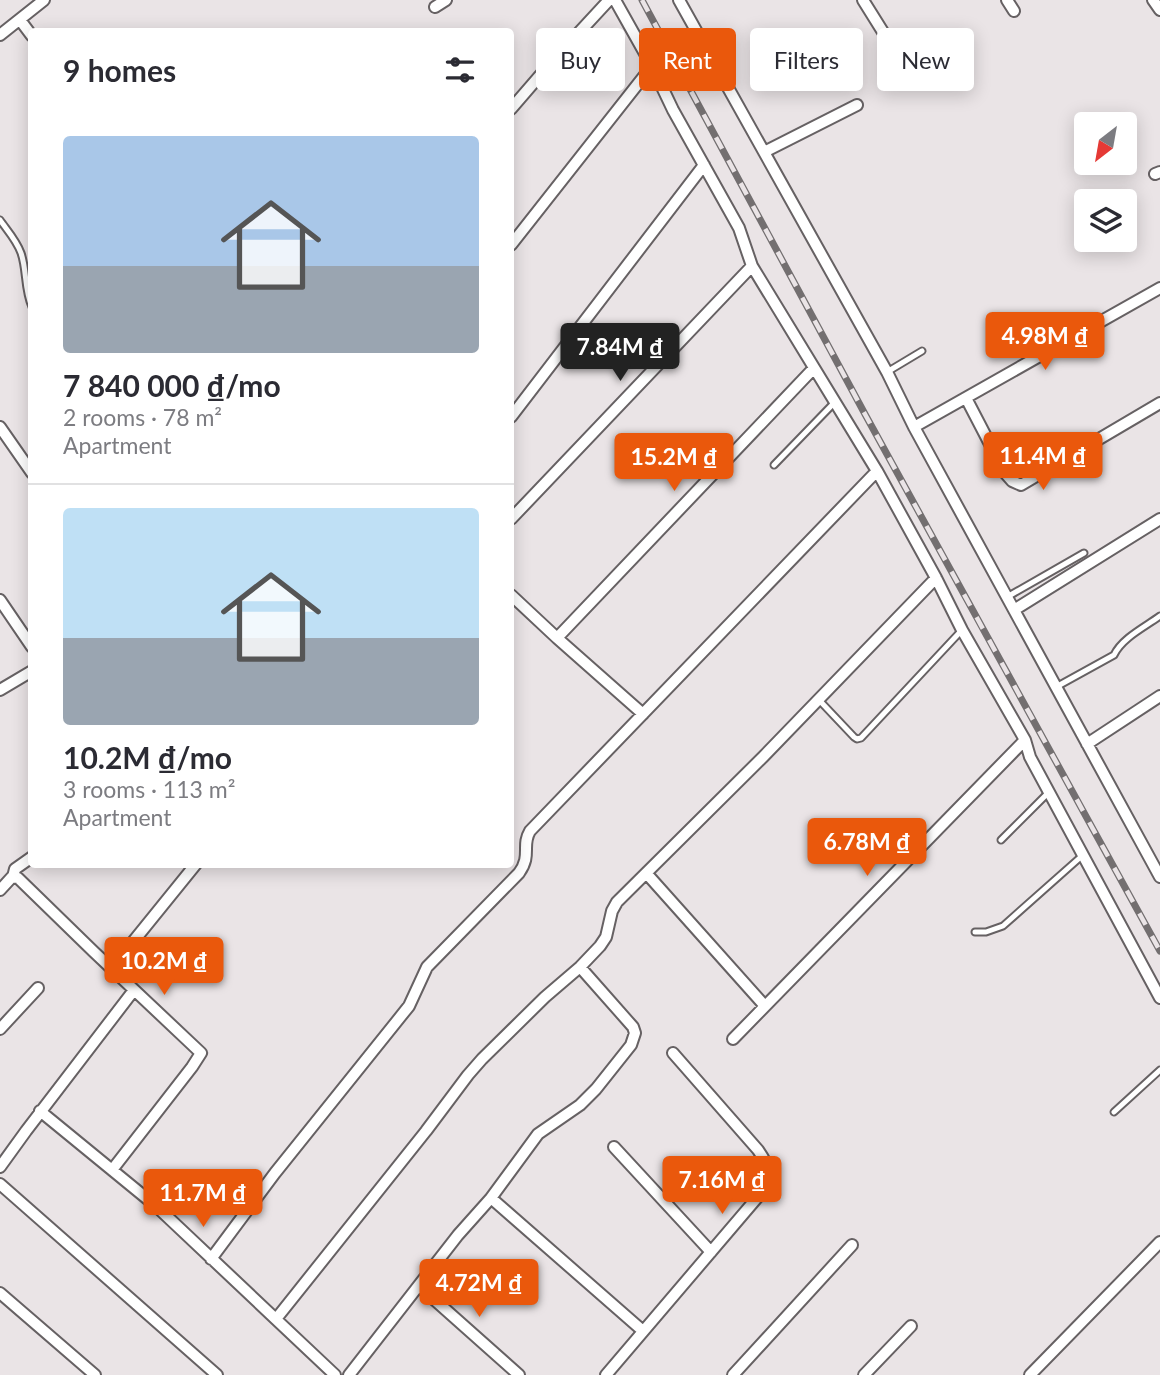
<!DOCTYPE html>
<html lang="en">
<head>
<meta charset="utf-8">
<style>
	body { margin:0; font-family:Lato,sans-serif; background:#f2f2f3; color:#2b2b33; height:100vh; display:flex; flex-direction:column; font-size:26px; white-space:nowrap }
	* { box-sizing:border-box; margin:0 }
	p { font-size:23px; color:#7c7c81 }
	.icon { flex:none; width:38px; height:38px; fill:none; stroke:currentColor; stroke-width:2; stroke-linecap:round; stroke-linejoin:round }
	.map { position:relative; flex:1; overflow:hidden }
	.drawer { position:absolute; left:28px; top:28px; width:486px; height:840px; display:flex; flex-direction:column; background:#fff; border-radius:7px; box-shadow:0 4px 18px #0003 }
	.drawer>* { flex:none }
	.banner { position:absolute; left:536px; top:28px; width:518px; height:63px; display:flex; gap:14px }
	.needle { width:46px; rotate:211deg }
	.controls { position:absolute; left:1074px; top:112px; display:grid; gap:14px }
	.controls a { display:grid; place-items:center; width:63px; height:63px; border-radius:7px; background:#fff; box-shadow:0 4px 18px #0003; font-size:35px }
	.price { position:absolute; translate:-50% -60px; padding:0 16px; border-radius:7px; background:#ea580c; color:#fff; font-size:23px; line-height:46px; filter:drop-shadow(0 2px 4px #0008) }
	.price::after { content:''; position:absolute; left:50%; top:42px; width:21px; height:16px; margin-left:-10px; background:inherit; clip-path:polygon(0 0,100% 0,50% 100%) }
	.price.active { background:#222; color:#fff }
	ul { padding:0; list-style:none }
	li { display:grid; align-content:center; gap:14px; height:371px; padding:0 35px }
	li+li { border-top:2px solid #e1e1e2 }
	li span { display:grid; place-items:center; height:217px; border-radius:7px; color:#555 }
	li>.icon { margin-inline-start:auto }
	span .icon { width:126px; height:126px; fill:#fffc; stroke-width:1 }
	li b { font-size:30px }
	h2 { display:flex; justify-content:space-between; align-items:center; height:84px; padding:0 35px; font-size:30px }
	.chip { padding:0 24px; border-radius:7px; background:#fff; box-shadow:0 4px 18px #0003; font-size:24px; line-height:63px }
	.chip.active { background:#ea580c; color:#fff }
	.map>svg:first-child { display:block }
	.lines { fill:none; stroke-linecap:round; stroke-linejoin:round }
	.service-casing { stroke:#666163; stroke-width:9 }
	.minor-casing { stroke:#666163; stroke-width:14 }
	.service { stroke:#fff; stroke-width:5 }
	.minor { stroke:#fff; stroke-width:10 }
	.rail-casing { stroke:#736f70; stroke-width:7 }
	.rail { stroke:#eae4e6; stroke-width:4.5; stroke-dasharray:13; stroke-linecap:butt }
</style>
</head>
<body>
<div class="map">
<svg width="1160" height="1375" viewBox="0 0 1160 1375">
	<rect width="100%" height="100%" fill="#eae4e6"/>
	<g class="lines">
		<g class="service-casing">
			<path id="service" d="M0,220C7,230 17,241 21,253C27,270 24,289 32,307
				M887,372L922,351
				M774,465L835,402
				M1007,597L1084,553
				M1056,687L1114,655C1122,638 1145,627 1160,616
				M819,700L854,737L857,739L861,738L962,630
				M1001,840L1049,792
				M975,932H986L1003,926L1083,855
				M1114,1112L1160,1070"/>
		</g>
		<g class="minor-casing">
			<path id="minor" d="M615,0L652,66L673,110L739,228L752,266L877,471L936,578L962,630L1025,740L1030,757L1160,998
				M679,0L887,372L914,427L1160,877
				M863,0L898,56
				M1007,0L1014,11
				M1153,0L1160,10
				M435,7L446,0
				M20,20L32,36
				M0,35L44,0
				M511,109L549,65L609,0
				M764,152L857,105
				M1155,174L1160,172
				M511,245L652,66
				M966,398L1005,473L1012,481L1021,485L1160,403
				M511,417L704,165
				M0,427L32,473
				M914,427L1160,288
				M511,519L752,266
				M511,595L557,638L643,714
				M0,600L32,647
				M1014,610L1160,519
				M557,638L814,368
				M0,690L32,671
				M1087,744L1160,696
				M647,874L764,1005
				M13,877L15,869L32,857
				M0,890L12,877L18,878L94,952L201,1053L192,1067L112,1170
				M111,969L196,864
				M0,1029L38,988
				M733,1039L1025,740
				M40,1111L156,1206L335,1375
				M614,1147L711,1252
				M0,1167L26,1131L134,990
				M0,1184L217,1375
				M491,1198L643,1331
				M211,1259L275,1173L409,1006L427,967L519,873C532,855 521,846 530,831L877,471
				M419,1286L519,1375
				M0,1293L95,1375
				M276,1319L426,1131L468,1075L482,1059L545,997L580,967L600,946L606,937L612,911L617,902L763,757L936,578
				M349,1375L458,1235L491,1198L538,1134L580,1105L596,1089L631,1045L635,1033L633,1027L580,967
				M606,1375L762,1192C773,1174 769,1166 758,1150L673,1053
				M733,1375L852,1245
				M864,1375L911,1326
				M1030,1375L1160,1242"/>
		</g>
		<use href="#service" class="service"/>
		<use href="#minor" class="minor"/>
		<g class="rail-casing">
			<path id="rail" d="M642,0L866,416L1160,951"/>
		</g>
		<use href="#rail" class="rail"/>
	</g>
</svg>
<div class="controls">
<a><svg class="needle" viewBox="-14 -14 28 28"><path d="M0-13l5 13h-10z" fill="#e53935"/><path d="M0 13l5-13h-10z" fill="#7c7c81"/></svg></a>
<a><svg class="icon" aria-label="layers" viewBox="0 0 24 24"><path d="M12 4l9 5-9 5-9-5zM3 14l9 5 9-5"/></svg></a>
</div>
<b class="price" style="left:1045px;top:372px">4.98M ₫</b>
<b class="price active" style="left:620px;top:383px">7.84M ₫</b>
<b class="price" style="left:1043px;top:492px">11.4M ₫</b>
<b class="price" style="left:674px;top:493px">15.2M ₫</b>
<b class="price" style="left:867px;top:878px">6.78M ₫</b>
<b class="price" style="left:164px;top:997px">10.2M ₫</b>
<b class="price" style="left:722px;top:1216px">7.16M ₫</b>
<b class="price" style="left:203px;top:1229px">11.7M ₫</b>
<b class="price" style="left:479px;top:1319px">4.72M ₫</b>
<div class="banner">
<a class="chip">Buy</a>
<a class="chip active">Rent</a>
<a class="chip">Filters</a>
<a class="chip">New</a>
</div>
<section class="drawer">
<h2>9 homes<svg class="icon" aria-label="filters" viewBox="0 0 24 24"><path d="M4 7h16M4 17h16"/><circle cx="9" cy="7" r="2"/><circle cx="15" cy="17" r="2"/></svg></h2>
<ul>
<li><span style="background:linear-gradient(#a9c7e8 60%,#9aa5b1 0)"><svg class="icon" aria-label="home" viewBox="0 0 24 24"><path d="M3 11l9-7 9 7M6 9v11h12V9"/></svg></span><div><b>7 840 000 ₫/mo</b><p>2 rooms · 78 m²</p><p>Apartment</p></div></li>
<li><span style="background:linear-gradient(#bfe0f5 60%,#9aa5b1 0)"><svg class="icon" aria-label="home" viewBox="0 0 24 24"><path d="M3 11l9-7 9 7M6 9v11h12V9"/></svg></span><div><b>10.2M ₫/mo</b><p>3 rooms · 113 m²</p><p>Apartment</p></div></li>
</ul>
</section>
</div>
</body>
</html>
